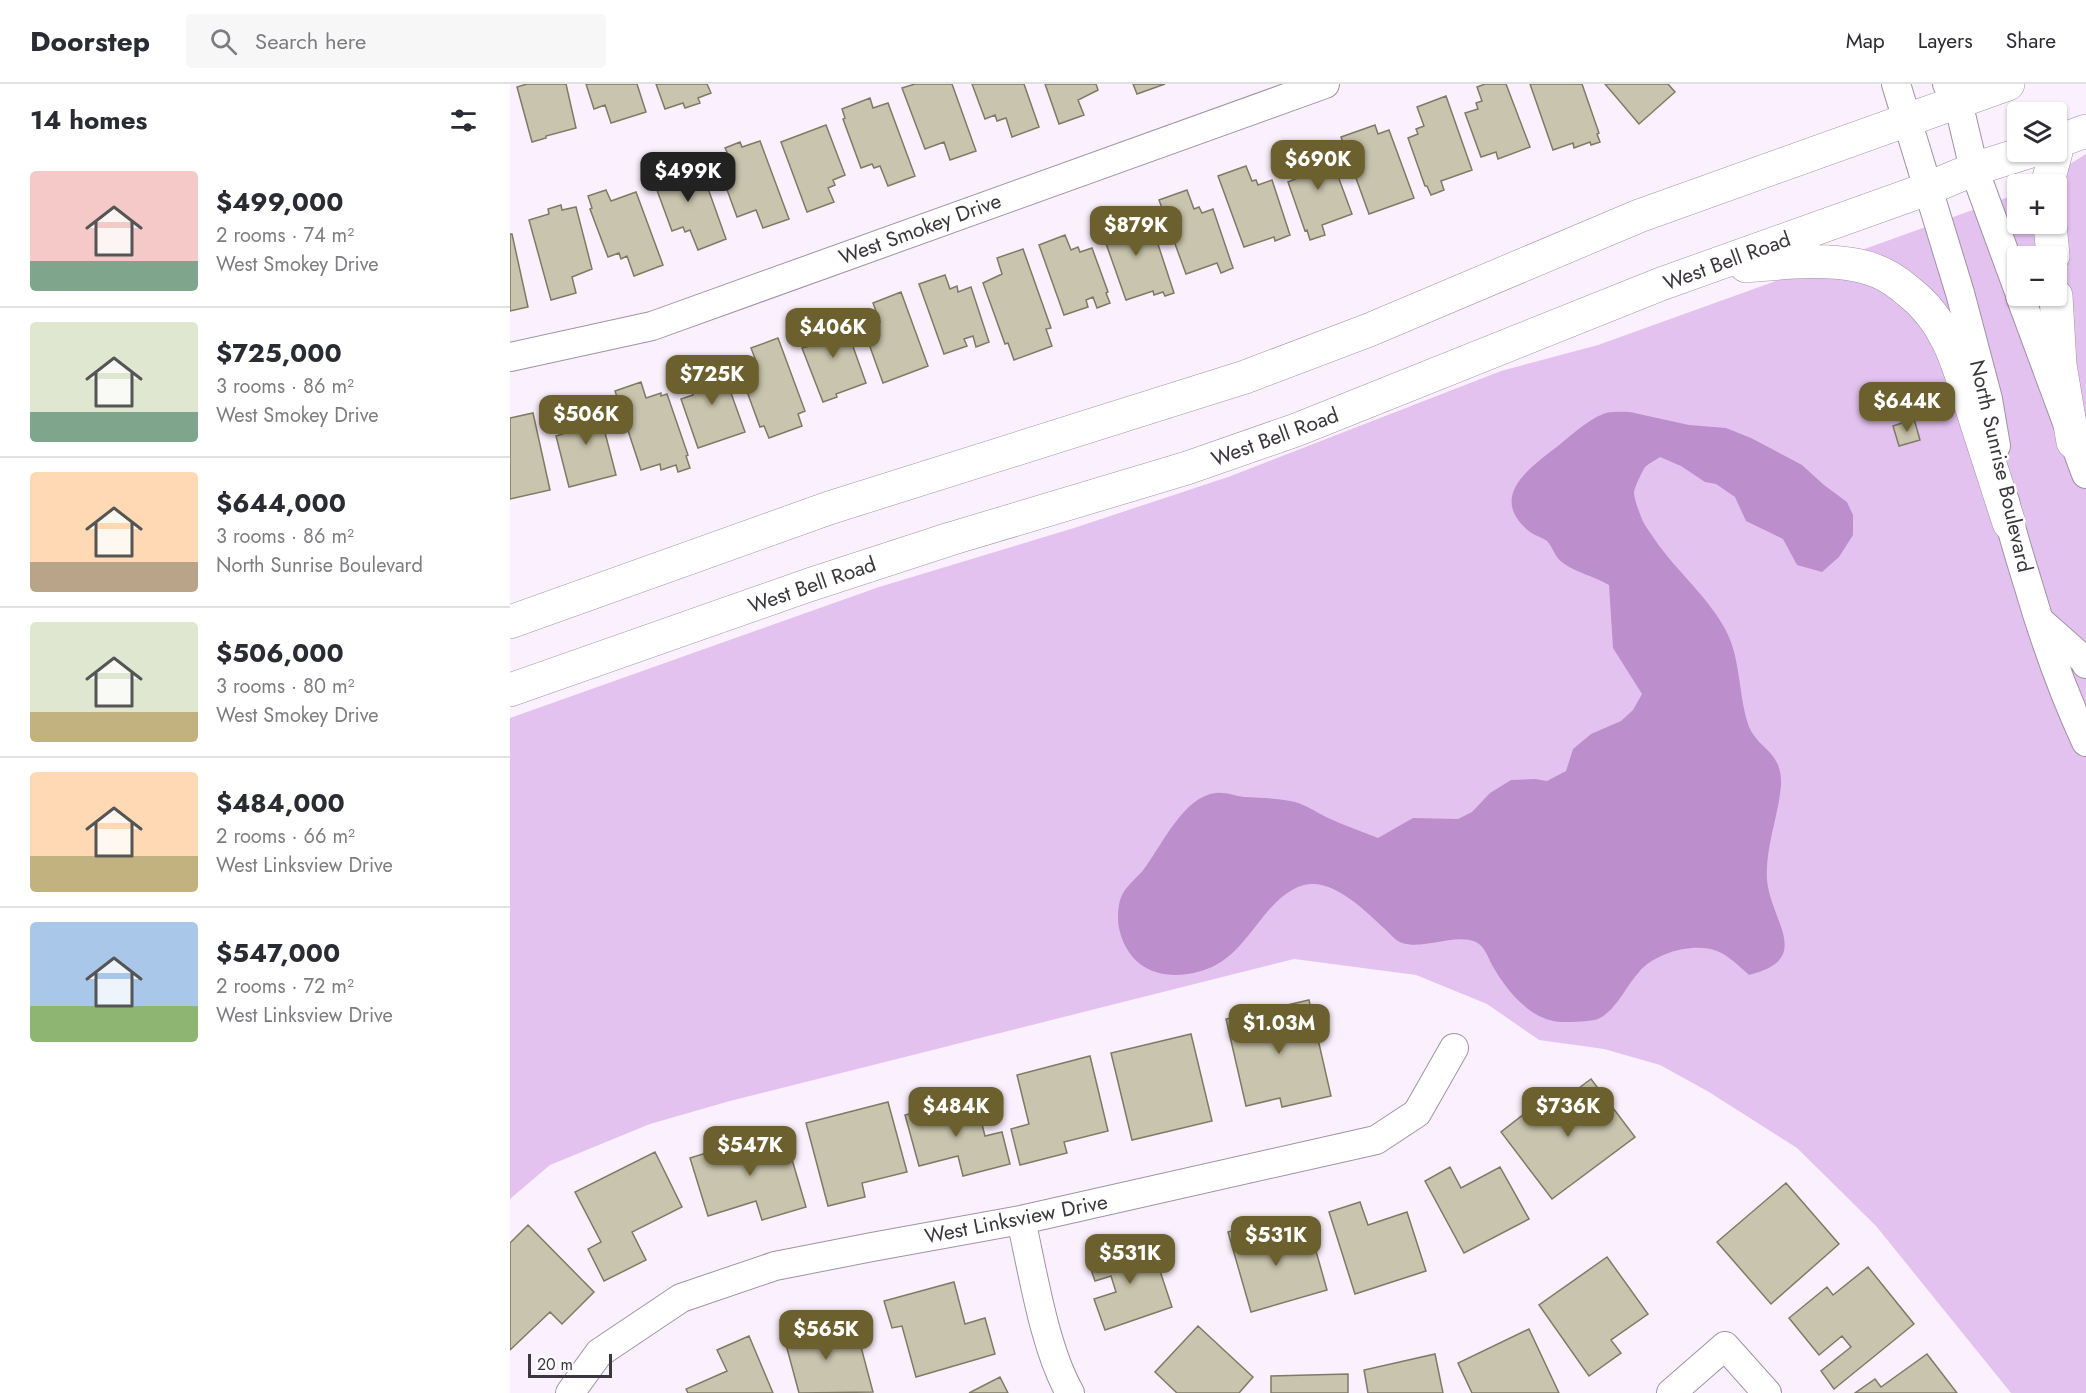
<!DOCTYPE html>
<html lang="en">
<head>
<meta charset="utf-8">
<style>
	body { margin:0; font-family:Jost,sans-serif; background:#f7f7f7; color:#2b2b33; height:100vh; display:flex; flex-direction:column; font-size:22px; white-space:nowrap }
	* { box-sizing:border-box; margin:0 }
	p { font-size:20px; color:#7c7c81 }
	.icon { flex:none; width:33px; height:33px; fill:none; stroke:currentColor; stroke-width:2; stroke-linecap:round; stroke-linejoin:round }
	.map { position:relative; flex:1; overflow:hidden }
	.side { display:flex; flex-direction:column; background:#fff; width:510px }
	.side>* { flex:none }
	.fabs { position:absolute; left:1497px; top:18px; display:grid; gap:12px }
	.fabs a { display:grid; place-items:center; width:60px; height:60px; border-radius:6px; background:#fff; box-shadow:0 2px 4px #0004; font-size:30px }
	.scale { position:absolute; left:18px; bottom:15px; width:84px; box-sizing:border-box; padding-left:6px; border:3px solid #3c363e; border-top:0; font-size:16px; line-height:21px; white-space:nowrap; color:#3c363e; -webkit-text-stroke:4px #fff; paint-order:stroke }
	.price { position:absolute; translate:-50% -51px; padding:0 14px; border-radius:12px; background:#6c612e; color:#fff; font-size:20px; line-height:39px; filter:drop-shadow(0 2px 3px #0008) }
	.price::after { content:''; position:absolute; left:50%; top:36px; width:18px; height:14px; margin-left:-9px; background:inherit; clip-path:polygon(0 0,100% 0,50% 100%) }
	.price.active { background:#222; color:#fff }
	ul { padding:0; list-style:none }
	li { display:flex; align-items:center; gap:18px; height:150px; padding:0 30px }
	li+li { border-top:2px solid #e1e1e2 }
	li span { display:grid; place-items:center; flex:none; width:168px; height:120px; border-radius:6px; color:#555 }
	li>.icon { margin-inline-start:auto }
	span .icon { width:72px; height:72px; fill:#fffc; stroke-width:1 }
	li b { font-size:26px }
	h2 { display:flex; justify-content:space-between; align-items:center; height:72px; padding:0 30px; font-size:26px }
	header { display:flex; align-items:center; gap:36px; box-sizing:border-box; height:84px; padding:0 30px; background:#fff; border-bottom:2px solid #e1e1e2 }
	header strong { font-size:28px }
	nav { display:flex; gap:33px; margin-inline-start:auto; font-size:21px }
	.search { width:420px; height:54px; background:#f7f7f7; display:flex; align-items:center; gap:15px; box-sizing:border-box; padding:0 21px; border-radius:6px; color:#7c7c81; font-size:22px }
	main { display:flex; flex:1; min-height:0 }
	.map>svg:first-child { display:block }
	.green { fill:#e4c2f0; fill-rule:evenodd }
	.water { fill:#bc8fcc }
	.building { fill:#c9c4ad; stroke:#7f7a65; stroke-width:1.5 }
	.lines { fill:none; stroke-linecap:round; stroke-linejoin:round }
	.minor-casing { stroke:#a092a5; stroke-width:30 }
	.major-casing { stroke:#a092a5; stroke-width:34 }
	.minor { stroke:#fff; stroke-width:28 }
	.major { stroke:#fff; stroke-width:33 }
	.labels { text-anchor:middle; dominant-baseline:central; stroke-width:5; stroke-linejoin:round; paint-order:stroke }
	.street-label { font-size:21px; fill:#3c363e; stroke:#fff }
</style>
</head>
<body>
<header>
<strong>Doorstep</strong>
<div class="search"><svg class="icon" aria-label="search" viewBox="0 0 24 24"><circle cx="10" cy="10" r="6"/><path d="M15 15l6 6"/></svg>Search here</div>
<nav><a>Map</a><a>Layers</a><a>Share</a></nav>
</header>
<main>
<section class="side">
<h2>14 homes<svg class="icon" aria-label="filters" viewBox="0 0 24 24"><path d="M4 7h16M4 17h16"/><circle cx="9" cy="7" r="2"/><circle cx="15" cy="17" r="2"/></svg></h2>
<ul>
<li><span style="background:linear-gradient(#f6c9c9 75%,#7fa58c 0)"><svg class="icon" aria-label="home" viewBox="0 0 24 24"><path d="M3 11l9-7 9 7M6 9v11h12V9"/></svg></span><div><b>$499,000</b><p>2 rooms · 74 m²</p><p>West Smokey Drive</p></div></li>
<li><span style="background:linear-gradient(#dfe7d0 75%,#7fa58c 0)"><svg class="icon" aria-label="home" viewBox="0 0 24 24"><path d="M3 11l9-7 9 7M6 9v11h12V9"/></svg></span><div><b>$725,000</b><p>3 rooms · 86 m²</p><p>West Smokey Drive</p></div></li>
<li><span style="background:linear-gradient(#ffd9b3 75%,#b9a48a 0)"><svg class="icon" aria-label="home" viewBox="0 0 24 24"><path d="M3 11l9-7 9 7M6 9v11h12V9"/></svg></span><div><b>$644,000</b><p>3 rooms · 86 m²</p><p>North Sunrise Boulevard</p></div></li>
<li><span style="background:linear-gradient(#dfe7d0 75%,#c2b280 0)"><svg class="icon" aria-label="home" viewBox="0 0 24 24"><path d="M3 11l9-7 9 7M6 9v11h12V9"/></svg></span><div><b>$506,000</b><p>3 rooms · 80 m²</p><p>West Smokey Drive</p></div></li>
<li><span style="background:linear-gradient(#ffd9b3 70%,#c2b280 0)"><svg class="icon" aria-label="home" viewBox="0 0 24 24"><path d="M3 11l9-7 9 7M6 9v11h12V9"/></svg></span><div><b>$484,000</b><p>2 rooms · 66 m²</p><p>West Linksview Drive</p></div></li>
<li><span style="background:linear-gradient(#a9c7e8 70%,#8fb573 0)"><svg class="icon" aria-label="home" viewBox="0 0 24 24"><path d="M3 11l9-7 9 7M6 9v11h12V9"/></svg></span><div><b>$547,000</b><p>2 rooms · 72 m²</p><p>West Linksview Drive</p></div></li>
</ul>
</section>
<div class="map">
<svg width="1576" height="1309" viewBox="0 0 1576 1309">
	<rect width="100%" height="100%" fill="#fbf1fe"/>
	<path class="green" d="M1576,70V1309H1501L1366,1142L1287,1064L1199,1008L1150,981L1094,965L1029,956L977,920L906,891L784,875L220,1017L140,1040L40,1081L0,1115V634L369,503L564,444L718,393L991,287L1088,261L1507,110L1508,140H1546V100H1528ZM1508,172H1546V212H1508Z"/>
	<path class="water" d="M1120,328L1179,341L1216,344L1241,354L1292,381L1314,401L1337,418L1343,431V451L1329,473L1312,488L1287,481L1273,455L1236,437L1225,413L1206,400L1195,398L1171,382L1150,373C1146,376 1139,379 1135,383C1132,388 1125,402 1124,408C1124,414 1128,425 1130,430C1132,437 1137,444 1141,450C1162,483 1194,508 1214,543C1231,572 1228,609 1238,640C1247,666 1273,666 1271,702C1268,734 1255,764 1257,796C1261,838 1304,875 1239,891C1229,882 1219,872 1207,867C1183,858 1145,869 1129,888C1116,902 1106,927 1088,935C1080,938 1051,939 1043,937C1016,931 995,904 982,881C978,873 975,863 966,858C945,849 914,866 892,859C886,857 880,850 875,845C854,826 819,789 788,803C752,819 739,866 702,883C662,900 619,891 609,844C607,835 608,819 612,811C617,801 628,793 634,785C652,761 674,712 706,709C715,708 726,712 734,713C752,714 768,714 785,718C796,721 806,728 816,733C833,741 851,747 868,754L903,734L948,735L962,728L980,709L1001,696L1025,695L1037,697L1056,687L1063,665L1081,650L1111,637L1123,626L1132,610L1103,564L1099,501C1084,492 1067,489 1053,479C1045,474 1043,463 1037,457C1032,453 1025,452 1020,448C979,415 1015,387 1044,365C1060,353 1074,338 1093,330C1101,327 1112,328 1120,328Z"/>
	<path class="building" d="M17,0H56L66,44L36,52V54L22,58L7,3Z
		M76,0H127L136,28L101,39L95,21L84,25Z
		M146,0H197L201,9L188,14L190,19L175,24L173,19L155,25Z
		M405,0H442L466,67L440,76L434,58L415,65L392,4Z
		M462,0H514L529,43L502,53L496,34L487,37L485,31L475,35Z
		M535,0H586L588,6L568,16L574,31L549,40Z
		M623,0H655L627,10Z
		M975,0H996L1020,63L988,75L986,68L971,73L955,29L968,25L966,19L972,17L967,3Z
		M1020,0H1072L1089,49L1087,50L1090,58L1081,61L1080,58L1064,64L1063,59L1043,66Z
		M1095,0H1158L1165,8L1129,40Z
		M936,12L962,86L931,97L934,106L921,111L917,102H915L898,54L908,50L906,45L914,42L907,23Z
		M360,14L363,24L378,19L405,92L378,102L370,82L364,84L362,80L351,84L333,35L335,34L332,25Z
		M316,41L335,91L323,96L325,101L318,104L324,118L297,128L271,58Z
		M865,41L868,50L879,46L904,114L859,130L831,53Z
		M250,57L279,135L253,144L246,126L227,133L205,73L217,68L215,64L230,58L232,63Z
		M815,57L842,130L812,141L815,151L800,156L797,146L795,147L778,98L790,93L788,88L794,86L787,67Z
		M163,75L168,90L190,82L216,155L188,166L180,146L175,148L173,143L162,147L144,98L147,97L141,82Z
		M736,82L742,97L746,96L748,101L762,96L780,151L765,157L764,153L734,163L708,92Z
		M96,106L101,117L126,108L153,181L124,192L117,172L111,175L109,169L98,173L80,125L82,124L78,112Z
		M677,106L684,125L689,123L692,129L703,125L723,184L711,189L707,179L676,190L649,116Z
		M51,121L52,126L66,123L82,185L62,193L66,209L41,216L19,136L39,130L38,125Z
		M614,127L620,142L632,138L633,141L641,139L664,209L655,212L653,208L644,211L643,207L616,216L588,137Z
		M0,150H2L18,223L0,227Z
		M555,151L561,166L568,163L570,168L582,164L598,208L596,209L600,219L587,224L583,213L576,216L578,223L554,231L529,161Z
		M513,165L541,244L536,245L542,262L504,276L498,259L495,260L473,199L492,190L487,174Z
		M435,191L440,205L447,202L448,208L461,203L479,258L466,263L463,252L454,255L457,262L434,270L409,200Z
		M391,208L418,282L373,299L355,249L367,245L365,239L370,238L363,219Z
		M331,229L356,299L326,310L327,313L313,318L292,264L304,261L302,255L308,253L303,238Z
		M268,254L295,327L288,330L292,342L259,354L254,342L250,343L232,294L245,289L241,279L246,277L241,264Z
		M208,273L235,348L188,364L171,315L183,311L181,305L188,302L181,283Z
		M131,298L136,314L151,309V312L157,310L178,371L176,372L180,384L168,388L166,381L151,386L150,380L131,386L105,307Z
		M86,314L106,391L59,403L46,352L59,348L58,344L64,342L59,321Z
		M23,329L40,406L0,415V334Z
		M1404,335L1410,356L1389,362L1383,342Z
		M799,916L821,1012L772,1023L770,1014L736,1022L716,935Z
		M681,950L702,1037L622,1056L601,969Z
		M580,972L598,1047L554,1058L557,1069L510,1081L501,1045L519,1040L507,991Z
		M1081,995L1125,1053L1042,1115L991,1048L1027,1020L1034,1030Z
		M465,1013L475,1052L492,1048L500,1080L453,1092L448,1072L409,1082L395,1031Z
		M378,1018L397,1088L352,1099L355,1113L318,1122L296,1039Z
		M273,1045L296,1123L252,1136L246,1117L198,1132L180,1074Z
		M145,1068L172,1123L122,1148L136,1176L94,1197L78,1165L91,1158L65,1108Z
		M940,1083L951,1104L990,1083L1019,1135L954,1169L915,1097Z
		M1276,1099L1329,1160L1261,1220L1207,1158Z
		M850,1118L858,1141L897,1128L916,1187L845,1210L819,1128Z
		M752,1138L758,1158L800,1146L817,1206L741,1228L718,1148Z
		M18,1141L84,1208L52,1240L40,1228L0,1266V1159Z
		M640,1157L662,1223L595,1246L584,1215L606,1208L601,1192L585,1197L578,1177Z
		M1097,1173L1138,1230L1101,1256L1111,1269L1079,1292L1029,1221Z
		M1358,1183L1404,1240L1324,1305L1311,1287L1341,1263L1332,1252L1309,1271L1279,1234L1317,1203L1323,1211Z
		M444,1198L455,1240L475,1234L485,1270L406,1293L392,1242L382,1244L374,1217Z
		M301,1234L307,1259L347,1248L363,1308L289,1309L271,1242Z
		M688,1242L743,1293L729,1309H667L645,1288Z
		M1019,1245L1049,1309H962L948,1279Z
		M239,1252L263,1309H178L176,1305L217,1287L207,1266Z
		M925,1270L933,1309H858L854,1286Z
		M1417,1270L1447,1309H1345L1365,1295L1371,1303Z
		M838,1290V1309H761V1292Z
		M490,1293L498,1309H459Z"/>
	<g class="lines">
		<g class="minor-casing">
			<path id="minor" d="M1386,0L1450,209L1478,315L1486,362
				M1437,0L1448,18L1464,85L1508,205
				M1510,212L1576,390
				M0,273L142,242L815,0
				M1495,417C1500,444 1509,470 1517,497C1533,552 1552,606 1576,658
				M1530,537L1574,576L1576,580
				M511,1136C523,1188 534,1263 560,1309
				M60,1309L89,1269L171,1214L265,1182L362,1163L511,1136L866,1056L907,1029L944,964
				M1161,1309L1215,1262L1257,1309"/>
		</g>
		<g class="major-casing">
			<path id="major" d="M1546,58L1576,47
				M1539,100V94L1546,68
				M1540,140L1543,172
				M1236,182C1272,179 1309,174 1346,181C1367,185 1382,193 1398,207C1440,239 1450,287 1465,334C1476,369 1488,404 1499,439
				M1546,212L1550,281L1563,358
				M0,538L319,424L735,293L859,246L1129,132L1498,0
				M0,606L299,501L440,455L677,384L786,346L1151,200L1417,105L1464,85L1518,68"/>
		</g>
		<use href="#minor" class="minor"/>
		<use href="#major" class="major"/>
	</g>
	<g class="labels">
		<g class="street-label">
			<text transform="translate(410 145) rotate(-20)">West Smokey Drive</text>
			<text transform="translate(1217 177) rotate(-20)">West Bell Road</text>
			<text transform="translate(765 353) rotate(-20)">West Bell Road</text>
			<text transform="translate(1491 382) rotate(77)">North Sunrise Boulevard</text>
			<text transform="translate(302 501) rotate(-19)">West Bell Road</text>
			<text transform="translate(506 1135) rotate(-11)">West Linksview Drive</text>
		</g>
	</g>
</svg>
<div class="fabs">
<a><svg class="icon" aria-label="layers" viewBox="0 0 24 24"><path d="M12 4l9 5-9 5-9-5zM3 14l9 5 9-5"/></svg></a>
<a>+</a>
<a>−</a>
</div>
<div class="scale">20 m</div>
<b class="price" style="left:808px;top:107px">$690K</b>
<b class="price active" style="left:178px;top:119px">$499K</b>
<b class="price" style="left:626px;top:173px">$879K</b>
<b class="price" style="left:323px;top:275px">$406K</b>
<b class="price" style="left:202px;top:322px">$725K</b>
<b class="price" style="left:1397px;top:349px">$644K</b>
<b class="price" style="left:76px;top:362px">$506K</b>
<b class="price" style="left:769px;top:971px">$1.03M</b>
<b class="price" style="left:446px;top:1054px">$484K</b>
<b class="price" style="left:1058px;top:1054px">$736K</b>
<b class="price" style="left:240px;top:1093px">$547K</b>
<b class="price" style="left:766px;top:1183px">$531K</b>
<b class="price" style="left:620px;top:1201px">$531K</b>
<b class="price" style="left:316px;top:1277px">$565K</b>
</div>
</main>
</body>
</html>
